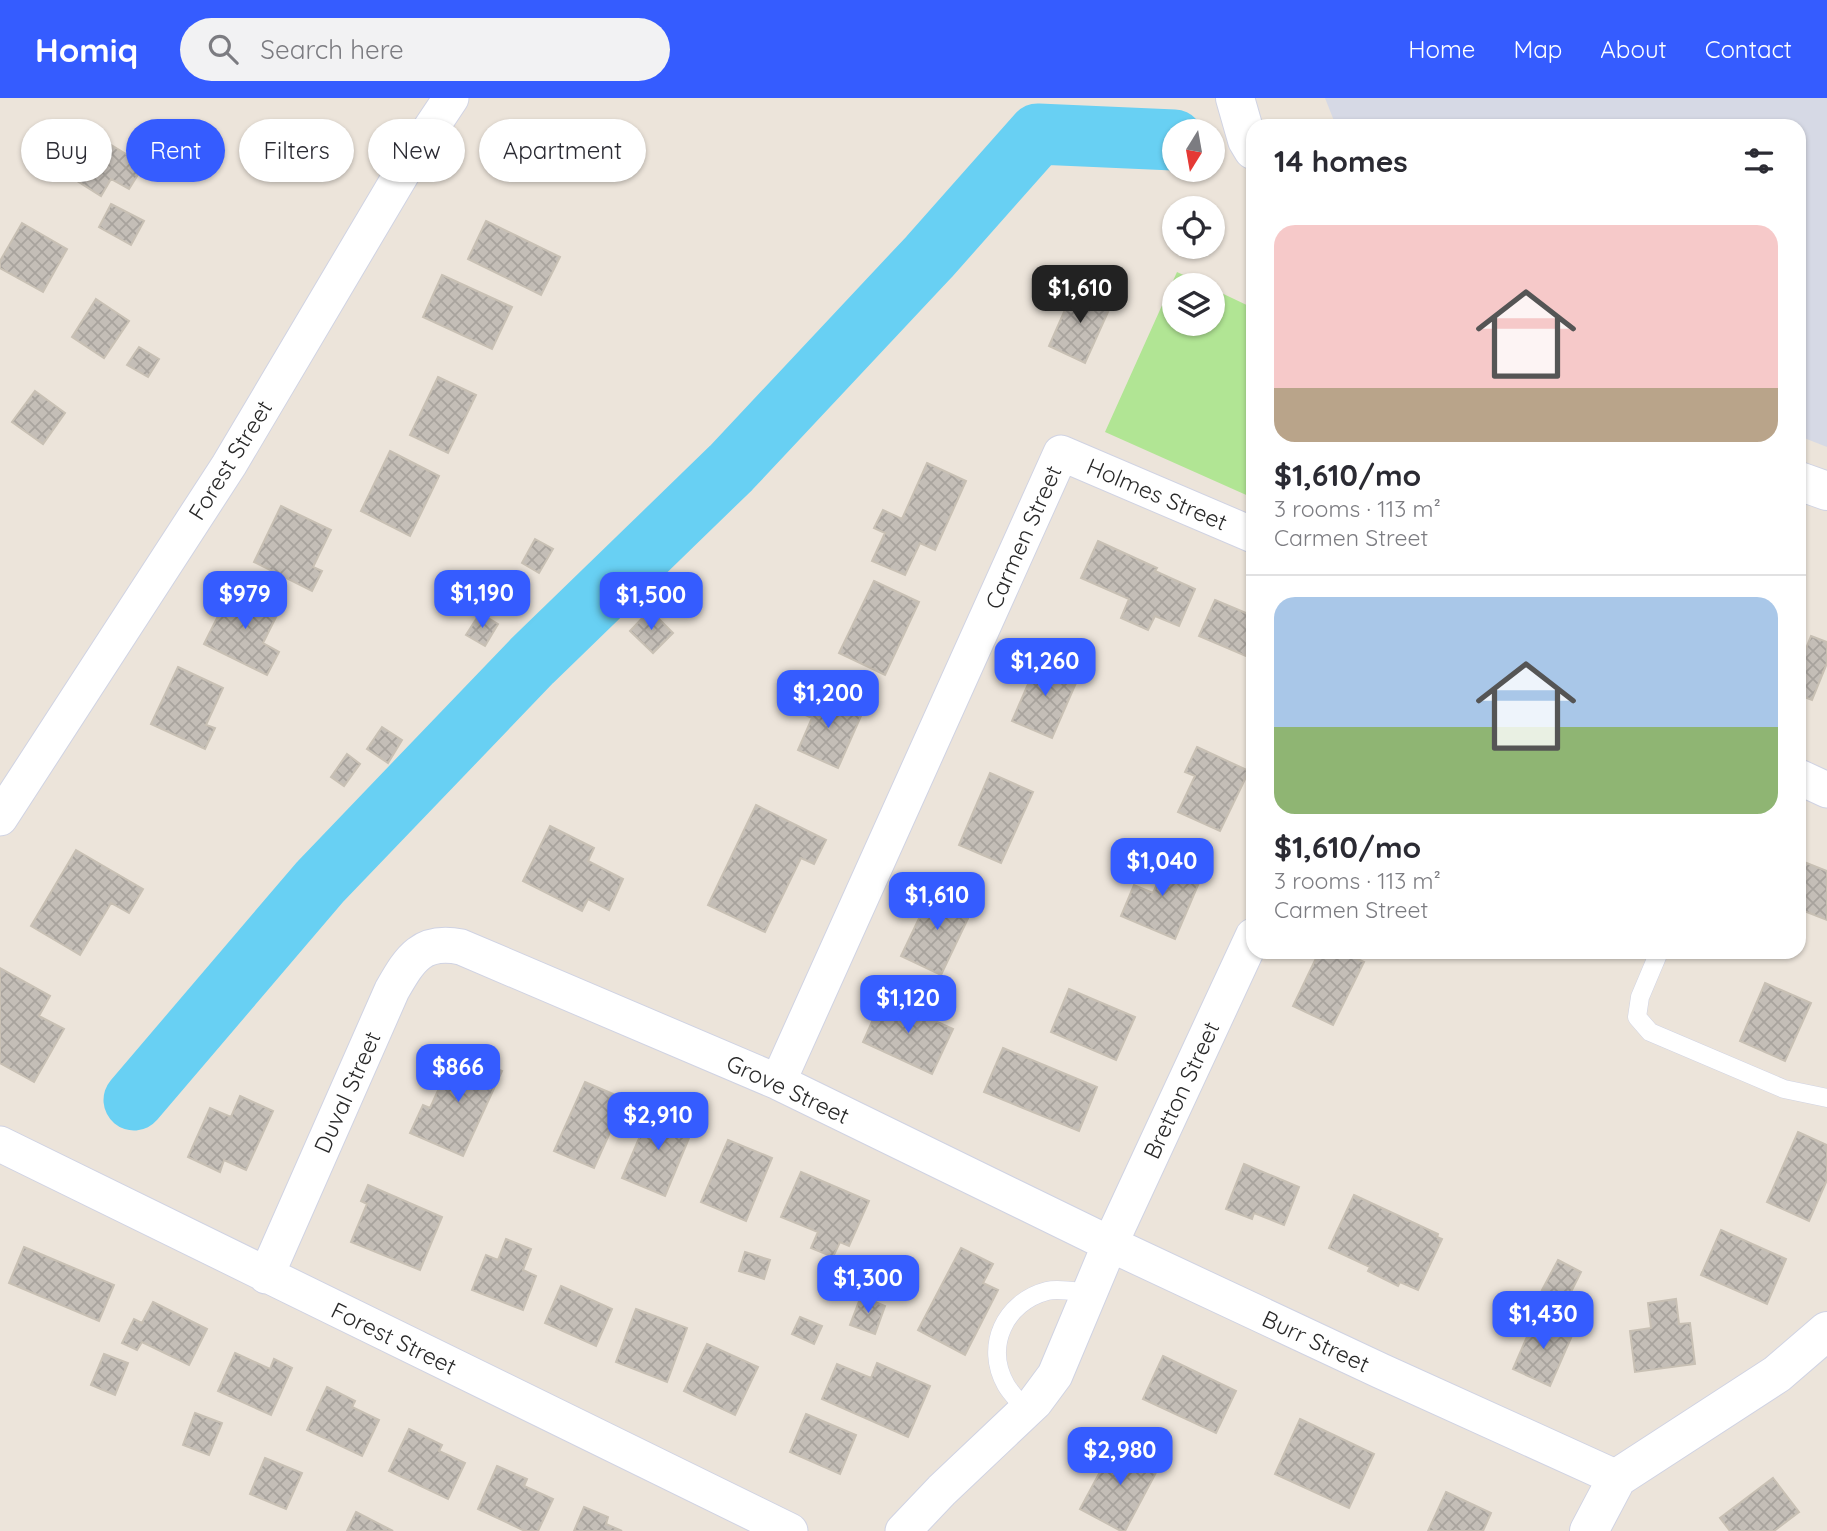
<!DOCTYPE html>
<html lang="en">
<head>
<meta charset="utf-8">
<style>
	body { margin:0; font-family:Quicksand,sans-serif; background:#f2f2f3; color:#2b2b33; height:100vh; display:flex; flex-direction:column; font-size:26px; white-space:nowrap }
	* { box-sizing:border-box; margin:0 }
	p { font-size:23px; color:#7c7c81 }
	.icon { flex:none; width:38px; height:38px; fill:none; stroke:currentColor; stroke-width:2; stroke-linecap:round; stroke-linejoin:round }
	.map { position:relative; flex:1; overflow:hidden }
	.sheet { position:absolute; left:1246px; top:21px; width:560px; height:840px; display:flex; flex-direction:column; background:#fff; border-radius:21px; box-shadow:0 2px 5px #0004 }
	.sheet>* { flex:none }
	.guide { position:absolute; left:21px; top:21px; width:665px; height:63px; display:flex; gap:14px }
	.needle { width:46px; rotate:191deg }
	.buttons { position:absolute; left:1162px; top:21px; display:grid; gap:14px }
	.buttons a { display:grid; place-items:center; width:63px; height:63px; border-radius:50%; background:#fff; box-shadow:0 2px 5px #0004; font-size:35px }
	.price { position:absolute; translate:-50% -60px; padding:0 16px; border-radius:14px; background:#355cff; color:#fff; font-size:23px; line-height:46px; filter:drop-shadow(0 2px 4px #0008) }
	.price::after { content:''; position:absolute; left:50%; top:42px; width:21px; height:16px; margin-left:-10px; background:inherit; clip-path:polygon(0 0,100% 0,50% 100%) }
	.price.selected { background:#222; color:#fff }
	ul { padding:0; list-style:none }
	li { display:grid; align-content:center; gap:14px; height:371px; padding:0 28px }
	li+li { border-top:2px solid #e1e1e2 }
	li span { display:grid; place-items:center; height:217px; border-radius:21px; color:#555 }
	li>.icon { margin-inline-start:auto }
	span .icon { width:126px; height:126px; fill:#fffc; stroke-width:1 }
	li b { font-size:30px }
	h2 { display:flex; justify-content:space-between; align-items:center; height:84px; padding:0 28px; font-size:30px }
	.pill { padding:0 24px; border-radius:32px; background:#fff; box-shadow:0 2px 5px #0004; font-size:24px; line-height:63px }
	.pill.selected { background:#355cff; color:#fff }
	header { display:flex; align-items:center; gap:42px; box-sizing:border-box; height:98px; padding:0 35px; background:#355cff; color:#fff }
	header strong { font-size:33px }
	nav { display:flex; gap:38px; margin-inline-start:auto; font-size:24px }
	.search { width:490px; height:63px; background:#f2f2f3; display:flex; align-items:center; gap:18px; box-sizing:border-box; padding:0 24px; border-radius:38px; color:#7c7c81; font-size:26px }
	.map>svg:first-child { display:block }
	.airport { fill:#d6d9e5 }
	.grass { fill:#b1e594 }
	.lines { fill:none; stroke-linecap:round; stroke-linejoin:round }
	.river { stroke:#68d0f3; stroke-width:61 }
	.building { fill:url(#building-cross-hatch); stroke:#c8c0b4; stroke-width:2 }
	.service-casing { stroke:#d0d3e3; stroke-width:19 }
	.minor-casing { stroke:#d0d3e3; stroke-width:37 }
	.tertiary-casing { stroke:#d0d3e3; stroke-width:40 }
	.secondary-casing { stroke:#d0d3e3; stroke-width:40 }
	.service { stroke:#fff; stroke-width:18 }
	.minor { stroke:#fff; stroke-width:35 }
	.tertiary { stroke:#fff; stroke-width:38 }
	.secondary { stroke:#fff; stroke-width:38 }
	.labels { text-anchor:middle; dominant-baseline:central; stroke-width:6; stroke-linejoin:round; paint-order:stroke }
	.street-label { font-size:23px; fill:#292929; stroke:#fff }
</style>
</head>
<body>
<header>
<strong>Homiq</strong>
<div class="search"><svg class="icon" aria-label="search" viewBox="0 0 24 24"><circle cx="10" cy="10" r="6"/><path d="M15 15l6 6"/></svg>Search here</div>
<nav><a>Home</a><a>Map</a><a>About</a><a>Contact</a></nav>
</header>
<div class="map">
<svg width="1827" height="1433" viewBox="0 0 1827 1433">
	<defs>
		<pattern id="building-cross-hatch" width="8" height="8" patternUnits="userSpaceOnUse" patternTransform="scale(1.75)"><rect width="8" height="8" fill="#c4beb7"/><path d="M0 0l8 8M0 8l8-8" fill="none" stroke="#a8a39d"/></pattern>
	</defs>
	<rect width="100%" height="100%" fill="#ece4da"/>
	<path class="airport" d="M1325,0H1827V349L1799,338V28H1336Z"/>
	<path class="grass" d="M1177,174L1205,187H1174V226H1213V191L1253,210V400L1105,334Z"/>
	<g class="lines">
		<path class="river" d="M134,1002L320,784L532,563L731,370L929,159L1038,36L1174,42"/>
	</g>
	<path class="building" d="M72,23L144,67L129,91L111,81L101,98L47,64Z
		M111,106L144,123L131,147L99,129Z
		M486,123L560,159L541,197L468,161Z
		M22,125L67,151L43,194L0,170V163Z
		M442,177L512,209L492,251L423,219Z
		M1075,189L1112,205L1085,265L1049,248Z
		M96,201L129,223L104,260L72,239Z
		M139,249L159,261L148,279L127,267Z
		M438,279L476,297L448,355L410,337Z
		M35,293L65,315L43,346L12,324Z
		M390,353L439,378L410,438L361,413Z
		M927,365L966,383L935,452L920,445L905,477L872,463L885,435L874,430L883,412L902,421Z
		M281,408L331,432L313,469L322,473L312,493L254,464Z
		M535,441L553,451L539,475L522,465Z
		M1098,443L1157,470L1155,473L1195,491L1179,528L1155,518L1148,532L1121,520L1129,501L1081,480Z
		M874,483L919,504L885,577L839,555Z
		M233,488L280,511L263,545L279,554L267,577L204,546Z
		M1215,502L1253,518V561L1199,538Z
		M650,512L673,535L653,555L630,533Z
		M480,515L498,526L485,548L466,537Z
		M1811,538L1827,544V565L1812,602L1799,597V550L1805,553Z
		M1039,561L1079,578L1052,640L1012,623Z
		M178,569L223,590L206,627L215,630L205,651L151,626Z
		M810,595L861,618L838,670L798,652L812,620L801,615Z
		M382,629L402,642L388,665L367,651Z
		M1197,649L1249,673L1220,733L1178,714L1195,678L1185,674Z
		M347,656L360,666L344,688L331,679Z
		M990,675L1033,694L1001,765L959,747Z
		M756,707L826,742L814,766L801,760L765,834L708,807Z
		M550,728L594,750L588,763L623,781L609,812L588,801L582,813L523,783Z
		M76,752L143,791L129,815L111,805L80,857L31,828Z
		M1148,758L1201,780L1175,841L1121,818L1134,787L1153,795L1158,784L1140,776Z
		M1799,762L1827,773V822L1799,811Z
		M933,791L973,810L941,877L901,858Z
		M1319,854H1343L1364,864L1333,927L1293,908Z
		M0,870L50,898L39,918L64,931L34,984L0,965Z
		M1765,885L1811,905L1785,963L1740,943Z
		M1069,891L1135,919L1116,962L1051,934Z
		M883,899L953,931L932,976L863,944Z
		M1003,950L1097,989L1079,1033L984,994Z
		M456,953L502,973L463,1058L410,1035L423,1007L430,1010Z
		M585,984L625,1001L594,1070L554,1053Z
		M240,998L273,1013L246,1072L224,1062L220,1074L188,1059L210,1010L231,1019Z
		M652,1010L694,1028L665,1098L622,1080Z
		M1798,1034L1827,1047V1082L1809,1123L1767,1104Z
		M728,1042L772,1060L746,1123L701,1104Z
		M1244,1066L1299,1089L1284,1127L1254,1115L1252,1121L1226,1111Z
		M801,1074L869,1103L849,1148L840,1144L833,1159L811,1150L818,1134L781,1119Z
		M368,1087L442,1119L420,1172L351,1144L367,1106L361,1103Z
		M1354,1097L1438,1136L1437,1139L1442,1141L1418,1192L1400,1184L1398,1188L1368,1173L1370,1169L1329,1150Z
		M1721,1132L1786,1161L1767,1206L1701,1177Z
		M506,1141L531,1151L523,1172L536,1178L523,1212L472,1192L486,1157L498,1162Z
		M24,1149L114,1187L99,1223L9,1185Z
		M961,1150L993,1166L983,1185L998,1192L965,1257L918,1232Z
		M745,1154L770,1162L764,1181L739,1173Z
		M1558,1162L1581,1174L1566,1204L1542,1192Z
		M561,1188L612,1211L596,1248L545,1225Z
		M861,1198L885,1208L875,1236L850,1227Z
		M1676,1201L1679,1226L1690,1225L1695,1266L1635,1274L1630,1233L1651,1230L1648,1205Z
		M153,1204L207,1231L189,1267L142,1244L137,1252L122,1245L134,1221L142,1225Z
		M636,1211L687,1230L667,1284L616,1264Z
		M800,1219L822,1228L814,1246L792,1236Z
		M1540,1219L1574,1233L1550,1288L1513,1271L1533,1225L1536,1226Z
		M707,1246L758,1269L735,1317L684,1293Z
		M235,1255L270,1271L274,1261L292,1270L271,1317L218,1293Z
		M104,1256L128,1265L115,1297L91,1287Z
		M1163,1258L1236,1293L1216,1335L1143,1301Z
		M877,1265L930,1288L908,1339L822,1301L837,1266L871,1280Z
		M327,1289L355,1303L352,1309L379,1322L362,1358L307,1332Z
		M195,1315L222,1325L209,1357L183,1347Z
		M806,1316L856,1337L840,1376L790,1354Z
		M1300,1321L1374,1356L1349,1410L1275,1376Z
		M409,1331L442,1347L439,1353L465,1365L448,1401L389,1373Z
		M1116,1344L1160,1367L1125,1433H1121L1080,1411Z
		M265,1360L302,1375L286,1411L250,1396Z
		M497,1368L527,1381L524,1388L553,1401L538,1433H525L478,1411Z
		M1773,1380L1799,1414L1774,1433H1730L1720,1420Z
		M1446,1394L1491,1415L1483,1433H1428Z
		M584,1409L608,1419L606,1426L622,1433H574Z
		M356,1414L393,1433H347Z"/>
	<g class="lines">
		<g class="service-casing">
			<path id="service" d="M1659,854L1640,899L1637,919L1650,934L1784,991L1827,1000
				M1026,1312C1020,1304 1011,1296 1006,1287C984,1248 1005,1204 1047,1193C1059,1190 1077,1194 1090,1195"/>
		</g>
		<g class="minor-casing">
			<path id="minor" d="M1799,679L1827,692
				M0,720L229,367L411,60L451,0
				M778,984L1061,355L1253,437
				M0,1046L790,1433
				M266,1178L392,892C410,861 421,841 461,849L778,984L1110,1146L1381,1273L1617,1380
				M903,1433L942,1392L1035,1304L1055,1277L1110,1146L1253,838"/>
		</g>
		<g class="tertiary-casing">
			<path id="tertiary" d="M1589,1433L1617,1380L1777,1276L1827,1233"/>
		</g>
		<g class="secondary-casing">
			<path id="secondary" d="M1235,0L1247,42L1253,52
				M1799,383L1827,393"/>
		</g>
		<use href="#service" class="service"/>
		<use href="#minor" class="minor"/>
		<use href="#tertiary" class="tertiary"/>
		<use href="#secondary" class="secondary"/>
	</g>
	<g class="labels">
		<g class="street-label">
			<text transform="translate(230 362) rotate(-58)">Forest Street</text>
			<text transform="translate(1157 396) rotate(23)">Holmes Street</text>
			<text transform="translate(1023 439) rotate(-66)">Carmen Street</text>
			<text transform="translate(788 991) rotate(25)">Grove Street</text>
			<text transform="translate(1181 992) rotate(-65)">Bretton Street</text>
			<text transform="translate(347 994) rotate(-66)">Duval Street</text>
			<text transform="translate(394 1240) rotate(26)">Forest Street</text>
			<text transform="translate(1316 1243) rotate(25)">Burr Street</text>
		</g>
	</g>
</svg>
<div class="buttons">
<a><svg class="needle" viewBox="-14 -14 28 28"><path d="M0-13l5 13h-10z" fill="#e53935"/><path d="M0 13l5-13h-10z" fill="#7c7c81"/></svg></a>
<a><svg class="icon" aria-label="locate" viewBox="0 0 24 24"><circle cx="12" cy="12" r="6"/><path d="M12 2v4M12 18v4M2 12h4M18 12h4"/></svg></a>
<a><svg class="icon" aria-label="layers" viewBox="0 0 24 24"><path d="M12 4l9 5-9 5-9-5zM3 14l9 5 9-5"/></svg></a>
</div>
<b class="price selected" style="left:1080px;top:227px">$1,610</b>
<b class="price" style="left:482px;top:532px">$1,190</b>
<b class="price" style="left:245px;top:533px">$979</b>
<b class="price" style="left:651px;top:534px">$1,500</b>
<b class="price" style="left:1045px;top:600px">$1,260</b>
<b class="price" style="left:828px;top:632px">$1,200</b>
<b class="price" style="left:1162px;top:800px">$1,040</b>
<b class="price" style="left:937px;top:834px">$1,610</b>
<b class="price" style="left:908px;top:937px">$1,120</b>
<b class="price" style="left:458px;top:1006px">$866</b>
<b class="price" style="left:658px;top:1054px">$2,910</b>
<b class="price" style="left:868px;top:1217px">$1,300</b>
<b class="price" style="left:1543px;top:1253px">$1,430</b>
<b class="price" style="left:1120px;top:1389px">$2,980</b>
<div class="guide">
<a class="pill">Buy</a>
<a class="pill selected">Rent</a>
<a class="pill">Filters</a>
<a class="pill">New</a>
<a class="pill">Apartment</a>
</div>
<section class="sheet">
<h2>14 homes<svg class="icon" aria-label="filters" viewBox="0 0 24 24"><path d="M4 7h16M4 17h16"/><circle cx="9" cy="7" r="2"/><circle cx="15" cy="17" r="2"/></svg></h2>
<ul>
<li><span style="background:linear-gradient(#f6c9c9 75%,#b9a48a 0)"><svg class="icon" aria-label="home" viewBox="0 0 24 24"><path d="M3 11l9-7 9 7M6 9v11h12V9"/></svg></span><div><b>$1,610/mo</b><p>3 rooms · 113 m²</p><p>Carmen Street</p></div></li>
<li><span style="background:linear-gradient(#a9c7e8 60%,#8fb573 0)"><svg class="icon" aria-label="home" viewBox="0 0 24 24"><path d="M3 11l9-7 9 7M6 9v11h12V9"/></svg></span><div><b>$1,610/mo</b><p>3 rooms · 113 m²</p><p>Carmen Street</p></div></li>
</ul>
</section>
</div>
</body>
</html>
